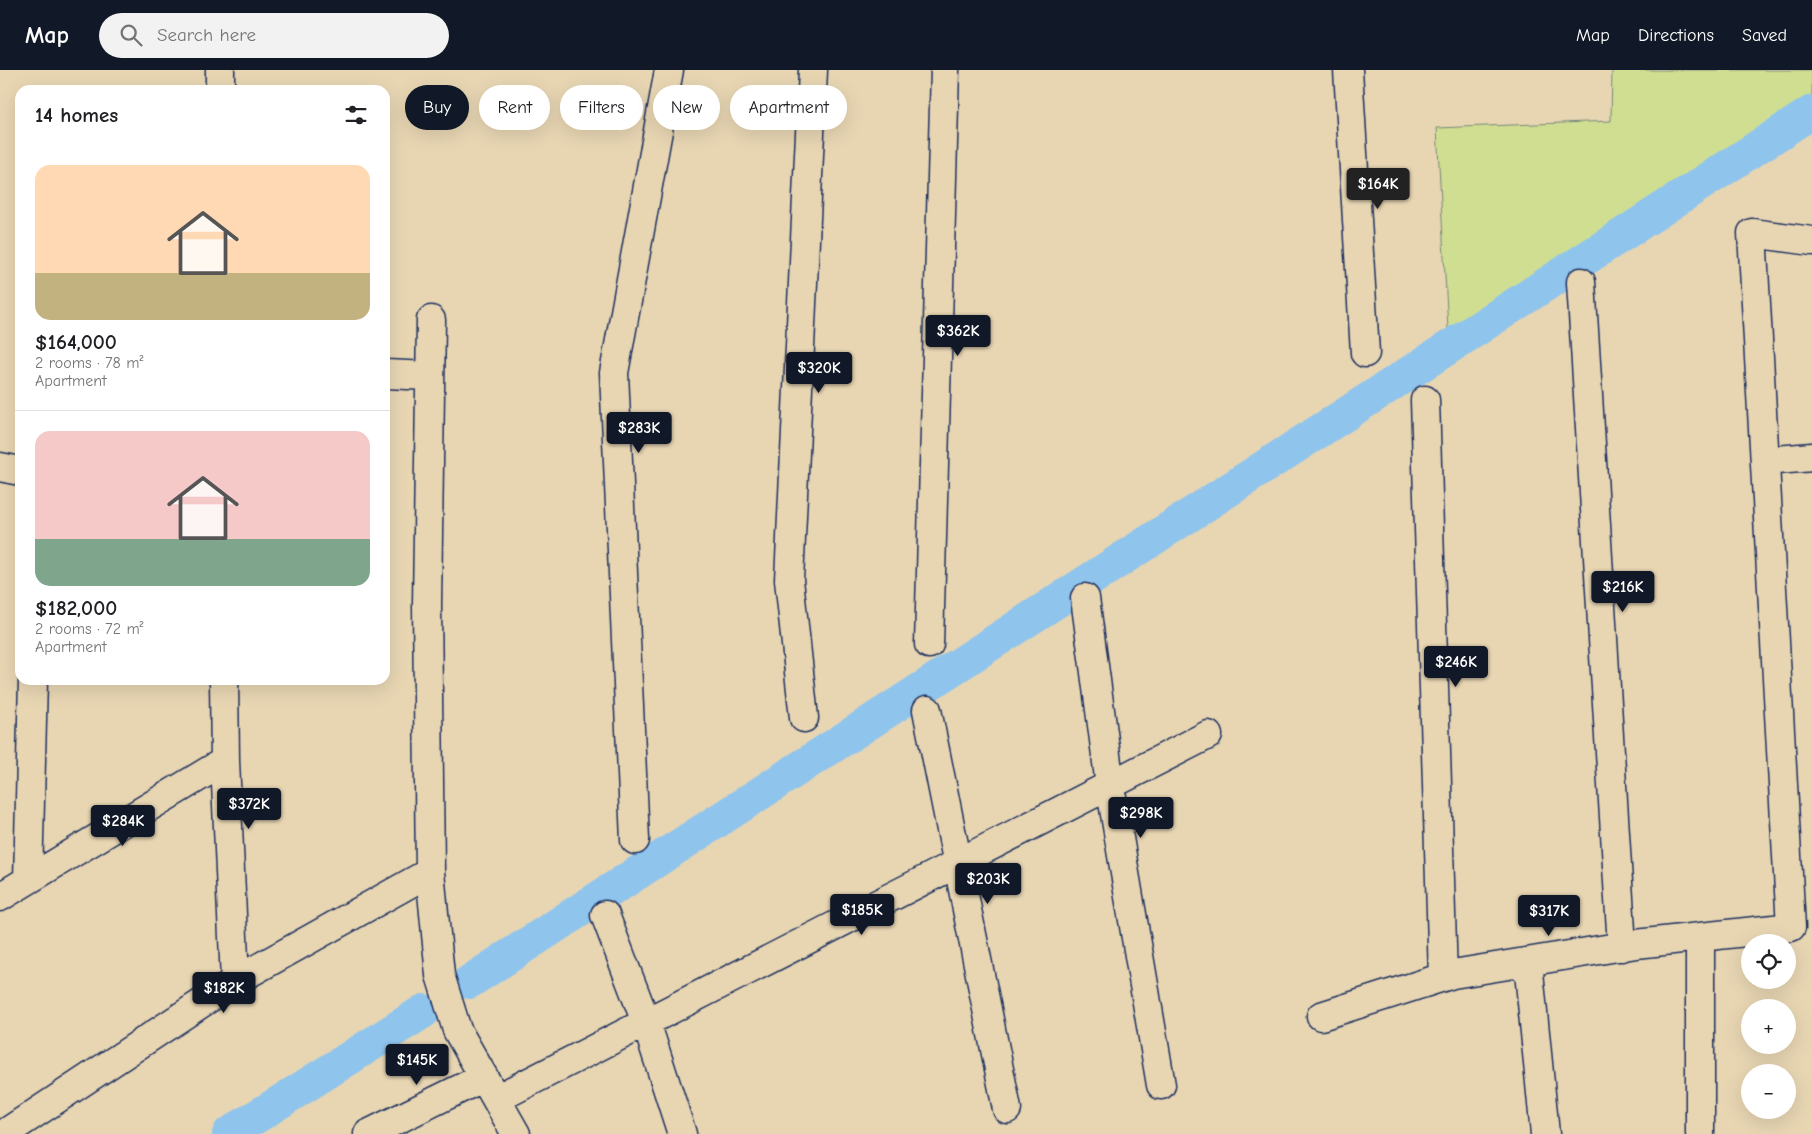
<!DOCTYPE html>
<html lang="en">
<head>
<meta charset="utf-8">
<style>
	body { margin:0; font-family:"Comic Neue",sans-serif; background:#f2f2f2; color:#202124; height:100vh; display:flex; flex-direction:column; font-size:19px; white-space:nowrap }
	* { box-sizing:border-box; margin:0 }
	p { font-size:16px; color:#757577 }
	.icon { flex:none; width:28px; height:28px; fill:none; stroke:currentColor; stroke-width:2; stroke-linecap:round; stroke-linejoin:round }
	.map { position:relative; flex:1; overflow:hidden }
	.details { position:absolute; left:15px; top:15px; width:375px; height:600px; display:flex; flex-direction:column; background:#fff; border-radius:15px; box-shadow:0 5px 20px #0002 }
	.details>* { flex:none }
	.hud { position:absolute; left:405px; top:15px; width:475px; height:45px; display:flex; gap:10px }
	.controls { position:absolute; left:1741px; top:864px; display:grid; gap:10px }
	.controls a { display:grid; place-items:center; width:55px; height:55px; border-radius:50%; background:#fff; box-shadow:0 5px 20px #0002; font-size:25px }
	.price { position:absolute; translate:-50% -42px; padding:0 11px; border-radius:5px; background:#111827; color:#fff; font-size:16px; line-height:32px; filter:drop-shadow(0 1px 2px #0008) }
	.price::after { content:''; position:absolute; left:50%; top:30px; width:15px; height:11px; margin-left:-8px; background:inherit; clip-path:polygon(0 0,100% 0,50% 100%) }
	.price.active { background:#222; color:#fff }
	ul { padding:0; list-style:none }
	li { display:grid; align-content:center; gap:10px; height:265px; padding:0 20px }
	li+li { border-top:1px solid #e0e0e0 }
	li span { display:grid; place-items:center; height:155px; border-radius:15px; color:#555 }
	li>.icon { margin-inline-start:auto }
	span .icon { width:90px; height:90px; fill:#fffc; stroke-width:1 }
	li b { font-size:21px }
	h2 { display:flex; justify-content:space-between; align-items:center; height:60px; padding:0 20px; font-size:21px }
	.pill { padding:0 18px; border-radius:22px; background:#fff; box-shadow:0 5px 20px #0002; font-size:18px; line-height:45px }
	.pill.active { background:#111827; color:#fff }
	header { display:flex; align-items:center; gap:30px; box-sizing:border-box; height:70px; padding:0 25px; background:#111827; color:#fff }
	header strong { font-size:24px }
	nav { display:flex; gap:28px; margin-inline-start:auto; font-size:18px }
	.search { width:350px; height:45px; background:#f2f2f2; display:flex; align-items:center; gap:12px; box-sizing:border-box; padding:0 18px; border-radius:28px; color:#757577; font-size:19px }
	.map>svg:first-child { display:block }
	.green { fill:#d0de92; stroke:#768678 }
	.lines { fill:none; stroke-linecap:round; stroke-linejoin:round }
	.canal { stroke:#8fc4ed; stroke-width:34 }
	.street-casing { stroke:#1b2f5e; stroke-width:31 }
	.street { stroke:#e8d6b3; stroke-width:28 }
</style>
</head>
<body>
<header>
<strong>Map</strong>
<div class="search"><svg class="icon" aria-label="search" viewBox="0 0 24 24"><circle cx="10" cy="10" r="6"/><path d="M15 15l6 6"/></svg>Search here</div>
<nav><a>Map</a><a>Directions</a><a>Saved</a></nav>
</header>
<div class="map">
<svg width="1812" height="1064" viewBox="0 0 1812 1064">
	<rect width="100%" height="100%" fill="#e8d6b3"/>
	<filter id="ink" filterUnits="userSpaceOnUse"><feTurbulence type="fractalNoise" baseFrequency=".02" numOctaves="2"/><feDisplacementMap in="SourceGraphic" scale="10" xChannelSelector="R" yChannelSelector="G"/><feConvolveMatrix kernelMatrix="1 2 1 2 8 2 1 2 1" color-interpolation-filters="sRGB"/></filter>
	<g filter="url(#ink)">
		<path class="green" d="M1612,0H1812V42L1449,278L1437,58L1611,51Z"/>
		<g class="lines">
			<path class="canal" d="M469,912L1812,42
				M229,1064L424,941"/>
			<g class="street-casing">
				<path id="street" d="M220,0V20
					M1348,0L1365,283
					M1581,212L1622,877
					M431,250L427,535L430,802L440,905L457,960L516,1064
					M385,304L430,306
					M1425,330L1443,907
					M1765,391L1812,387
					M0,397L20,401
					M1085,528L1110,715L1161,1015
					M929,574L945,0
					M224,610L225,691L235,911
					M927,640L1007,1039
					M804,648L789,510L813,0
					M635,770L614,303L669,0
					M28,810L33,610
					M0,827L225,691
					M605,845L646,952L682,1064
					M1700,867V1064
					M1528,892L1545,1064
					M1321,946L1453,904L1636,874L1791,857L1752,163L1812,171
					M496,1029L1208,665
					M4,1064L235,911L430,802
					M368,1064L484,1007"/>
			</g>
			<use href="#street" class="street"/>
		</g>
	</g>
</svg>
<div class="controls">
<a><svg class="icon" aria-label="locate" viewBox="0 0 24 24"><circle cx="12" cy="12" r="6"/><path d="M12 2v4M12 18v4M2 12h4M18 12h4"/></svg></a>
<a>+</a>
<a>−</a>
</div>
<b class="price active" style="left:1378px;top:140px">$164K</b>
<b class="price" style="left:958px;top:287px">$362K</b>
<b class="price" style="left:819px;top:324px">$320K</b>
<b class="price" style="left:639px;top:384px">$283K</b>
<b class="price" style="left:1623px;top:543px">$216K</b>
<b class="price" style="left:1456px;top:618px">$246K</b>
<b class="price" style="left:249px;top:760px">$372K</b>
<b class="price" style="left:1141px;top:769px">$298K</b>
<b class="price" style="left:123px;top:777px">$284K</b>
<b class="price" style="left:988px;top:835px">$203K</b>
<b class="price" style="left:862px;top:866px">$185K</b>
<b class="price" style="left:1549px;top:867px">$317K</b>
<b class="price" style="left:224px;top:944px">$182K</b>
<b class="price" style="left:417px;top:1016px">$145K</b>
<div class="hud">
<a class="pill active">Buy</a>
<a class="pill">Rent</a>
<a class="pill">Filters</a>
<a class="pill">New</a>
<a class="pill">Apartment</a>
</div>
<section class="details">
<h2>14 homes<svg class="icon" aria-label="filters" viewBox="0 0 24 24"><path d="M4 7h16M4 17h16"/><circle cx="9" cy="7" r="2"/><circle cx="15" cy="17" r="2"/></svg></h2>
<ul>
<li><span style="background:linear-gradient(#ffd9b3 70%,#c2b280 0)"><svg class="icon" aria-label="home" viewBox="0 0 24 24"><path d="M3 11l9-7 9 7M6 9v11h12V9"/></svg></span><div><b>$164,000</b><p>2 rooms · 78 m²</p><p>Apartment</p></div></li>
<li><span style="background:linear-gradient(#f6c9c9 70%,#7fa58c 0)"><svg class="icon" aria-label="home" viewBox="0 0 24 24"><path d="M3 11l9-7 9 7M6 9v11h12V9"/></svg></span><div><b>$182,000</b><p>2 rooms · 72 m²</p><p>Apartment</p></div></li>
</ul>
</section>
</div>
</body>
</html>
